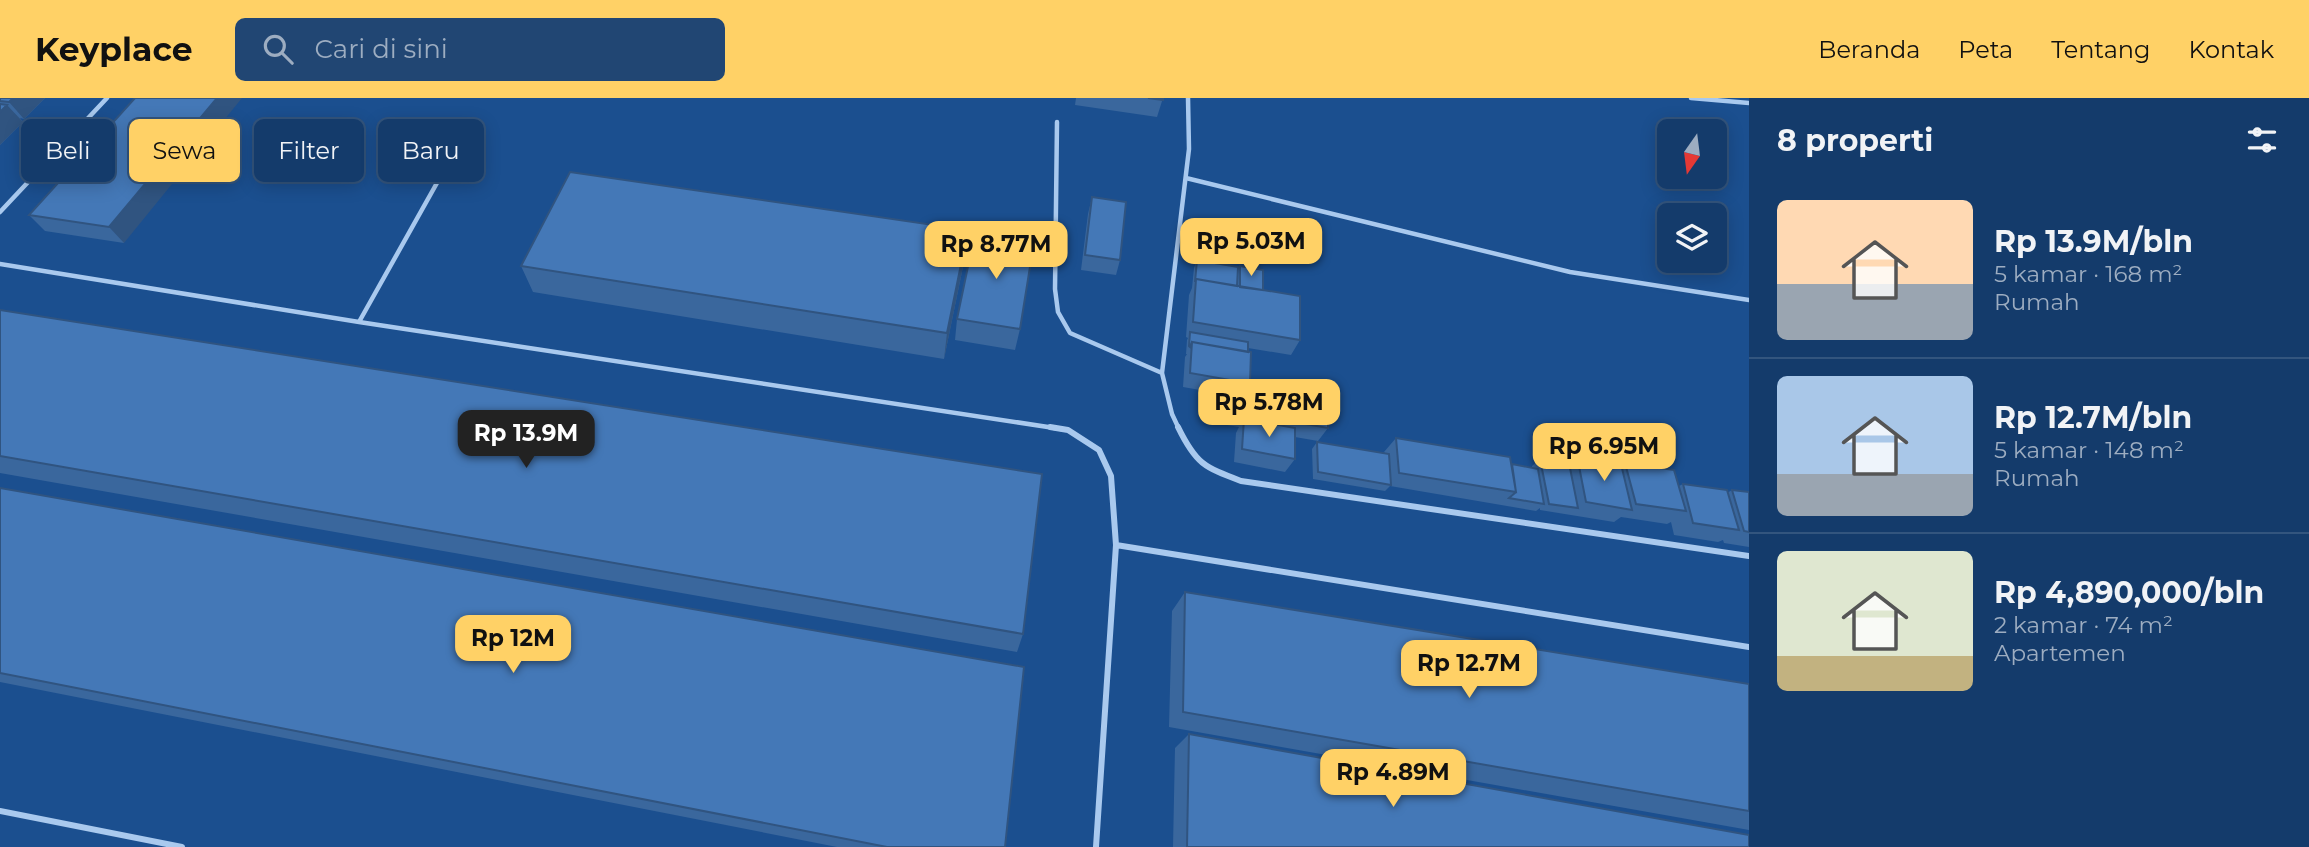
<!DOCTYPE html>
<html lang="id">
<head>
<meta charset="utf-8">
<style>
	body { margin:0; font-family:Montserrat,sans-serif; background:#214673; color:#f1f3f6; height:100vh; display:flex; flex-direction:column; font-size:26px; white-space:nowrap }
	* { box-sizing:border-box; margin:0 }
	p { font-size:23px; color:#9dadc1 }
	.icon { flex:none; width:38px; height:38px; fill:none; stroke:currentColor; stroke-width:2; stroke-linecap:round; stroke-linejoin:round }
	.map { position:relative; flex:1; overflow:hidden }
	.side { display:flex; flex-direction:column; background:#143b6b; width:560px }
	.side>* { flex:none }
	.guide { position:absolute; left:21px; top:21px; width:665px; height:63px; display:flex; gap:14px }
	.needle { width:46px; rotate:194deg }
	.controls { position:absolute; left:1657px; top:21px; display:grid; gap:14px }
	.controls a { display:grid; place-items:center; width:70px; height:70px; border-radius:10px; background:#143b6b; box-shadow:0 4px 18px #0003,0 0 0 2px #33557e; font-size:35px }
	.price { position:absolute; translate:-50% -60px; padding:0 16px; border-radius:14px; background:#ffd166; color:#111; font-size:23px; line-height:46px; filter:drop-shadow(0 2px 4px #0008) }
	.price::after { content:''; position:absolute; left:50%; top:42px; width:21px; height:16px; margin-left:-10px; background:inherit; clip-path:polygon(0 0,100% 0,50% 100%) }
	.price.selected { background:#222; color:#fff }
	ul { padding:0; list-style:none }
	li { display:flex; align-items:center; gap:21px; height:175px; padding:0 28px }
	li+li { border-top:2px solid #33557e }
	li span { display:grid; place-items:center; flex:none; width:196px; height:140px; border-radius:10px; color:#555 }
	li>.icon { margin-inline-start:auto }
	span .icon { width:84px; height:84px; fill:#fffc; stroke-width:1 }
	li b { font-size:30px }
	h2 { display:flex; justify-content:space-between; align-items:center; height:84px; padding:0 28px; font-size:30px }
	.pill { padding:0 24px; border-radius:10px; background:#143b6b; box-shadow:0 4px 18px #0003,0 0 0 2px #33557e; font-size:24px; line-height:63px }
	.pill.selected { background:#ffd166; color:#111 }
	header { display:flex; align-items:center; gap:42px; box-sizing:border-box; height:98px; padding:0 35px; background:#ffd166; color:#111 }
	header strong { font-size:33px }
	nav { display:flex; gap:38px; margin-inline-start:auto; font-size:24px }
	.search { width:490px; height:63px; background:#214673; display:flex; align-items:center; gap:18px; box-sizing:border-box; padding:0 24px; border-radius:10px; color:#9dadc1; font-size:26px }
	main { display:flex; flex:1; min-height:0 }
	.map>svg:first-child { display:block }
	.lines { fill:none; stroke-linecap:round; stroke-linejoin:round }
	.lane-far1 { stroke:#a9c9ee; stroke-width:4.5 }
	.lane { stroke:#a9c9ee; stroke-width:6 }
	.wall { fill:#3a679d }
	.shaded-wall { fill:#305480 }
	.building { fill:#4478b7; stroke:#305480; stroke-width:2 }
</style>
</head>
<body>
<header>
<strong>Keyplace</strong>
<div class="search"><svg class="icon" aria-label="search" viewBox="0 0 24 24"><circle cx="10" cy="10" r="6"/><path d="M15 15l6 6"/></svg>Cari di sini</div>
<nav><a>Beranda</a><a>Peta</a><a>Tentang</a><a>Kontak</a></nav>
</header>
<main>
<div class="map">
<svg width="1749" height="749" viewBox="0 0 1749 749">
	<rect width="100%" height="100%" fill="#1b4f8f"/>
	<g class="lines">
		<path class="lane-far1" d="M1691,0L1749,5
			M1057,24L1055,191L1058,214L1070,235L1162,275
			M1186,80L1570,174L1749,202
			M0,114L107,0
			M0,166L359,224L1061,331
			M359,224L470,26
			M1179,331L1172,316L1162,275L1189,51L1188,0"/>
		<path class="lane" d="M1050,329L1068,332L1099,352L1111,378L1116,447L1096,749
			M1178,329C1196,366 1204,369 1241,383L1749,458
			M1116,447L1749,549
			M0,713L182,749"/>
	</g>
	<path class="wall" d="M0,0H45L24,21L20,20L23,24L0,47Z
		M135,0L124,145L45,133L29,117Z
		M1076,0H1163L1157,19L1075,7Z
		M1092,99L1120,162L1116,177L1081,172L1088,116Z
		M968,132L965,159L944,261L533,194L521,168Z
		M1197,162L1237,174L1240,168L1263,192L1300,242L1291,257L1248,250L1250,285L1328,330L1318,343L1295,339V361L1285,374L1234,364L1236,335L1239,329L1227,327L1228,297L1183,289L1185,259L1187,256H1186L1187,242L1188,240L1186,239L1189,197L1192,190L1194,170Z
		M0,212L1023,536L1017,554L0,375Z
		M957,221L1020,231L1015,252L955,242Z
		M1396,340L1512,366L1532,370V368L1540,361L1569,365L1577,358L1622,368L1625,365L1679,388L1683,386L1727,395L1732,392L1749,394V449L1724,445L1723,442L1718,444L1674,437L1671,424L1667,426L1621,419L1614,424L1540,412V410L1536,413L1390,388L1385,393L1313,381L1312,351L1317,344L1385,355L1384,354Z
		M0,390L1005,749H837L0,584Z
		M1185,494L1749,586V732L1169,629L1172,513Z
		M1189,636L1749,749H1173L1175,650Z"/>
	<path class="shaded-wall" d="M13,0H45L24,21L9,4Z
		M217,0H242L124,145L109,129Z
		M7,7L23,24L0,47V14Z
		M968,132L965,159L944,261L947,235Z"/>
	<path class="building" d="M0,0H13L9,4L0,3Z
		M135,0H217L109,129L29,117Z
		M1148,0H1163V2Z
		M0,6L7,7L0,14Z
		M570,74L968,132L947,235L521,168Z
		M1092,99L1126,104L1120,162L1085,157Z
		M975,135L1034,144L1020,231L957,221Z
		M1197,162L1238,169L1237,188L1196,181L1195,184Z
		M1240,168L1263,172V192L1240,189Z
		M1196,181L1300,198V242L1193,224Z
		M0,212L1042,376L1023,536L0,358Z
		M1190,234L1248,244V254L1192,244L1190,249L1189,248Z
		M1192,244L1251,254L1250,285L1328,299V330L1235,313L1236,283L1190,275Z
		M1244,321L1295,330V361L1242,351Z
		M1396,340L1510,359L1516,394L1399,375Z
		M1317,344L1389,356L1391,387L1318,374Z
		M1577,358L1621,366L1632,412L1586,404Z
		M1540,361L1569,365L1578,410L1549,406Z
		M1625,365L1674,372L1686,413L1636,406Z
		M1512,366L1538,371L1544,406L1509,400L1516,394Z
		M1683,386L1727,392L1739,432L1693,425Z
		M0,390L1024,569L1005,749H887L0,575Z
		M1732,392L1749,394V434L1744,433Z
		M1185,494L1749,586V713L1183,614Z
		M1189,636L1749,737V749H1187Z"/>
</svg>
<div class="controls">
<a><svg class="needle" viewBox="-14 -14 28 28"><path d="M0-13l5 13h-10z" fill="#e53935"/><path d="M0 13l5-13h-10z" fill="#9dadc1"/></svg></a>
<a><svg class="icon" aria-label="layers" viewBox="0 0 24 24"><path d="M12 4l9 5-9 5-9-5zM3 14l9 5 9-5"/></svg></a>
</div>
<b class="price" style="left:1251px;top:180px">Rp 5.03M</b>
<b class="price" style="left:996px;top:183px">Rp 8.77M</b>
<b class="price" style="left:1269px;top:341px">Rp 5.78M</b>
<b class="price selected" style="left:526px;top:372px">Rp 13.9M</b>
<b class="price" style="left:1604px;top:385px">Rp 6.95M</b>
<b class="price" style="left:513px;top:577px">Rp 12M</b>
<b class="price" style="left:1469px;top:602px">Rp 12.7M</b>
<b class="price" style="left:1393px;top:711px">Rp 4.89M</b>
<div class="guide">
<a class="pill">Beli</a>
<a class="pill selected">Sewa</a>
<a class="pill">Filter</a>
<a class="pill">Baru</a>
</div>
</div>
<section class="side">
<h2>8 properti<svg class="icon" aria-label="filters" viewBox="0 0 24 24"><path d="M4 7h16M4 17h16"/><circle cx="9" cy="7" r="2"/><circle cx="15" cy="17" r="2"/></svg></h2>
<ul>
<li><span style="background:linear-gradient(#ffd9b3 60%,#9aa5b1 0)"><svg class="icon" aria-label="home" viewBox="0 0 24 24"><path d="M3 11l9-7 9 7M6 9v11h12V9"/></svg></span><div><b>Rp 13.9M/bln</b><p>5 kamar · 168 m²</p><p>Rumah</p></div></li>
<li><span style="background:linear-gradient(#a9c7e8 70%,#9aa5b1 0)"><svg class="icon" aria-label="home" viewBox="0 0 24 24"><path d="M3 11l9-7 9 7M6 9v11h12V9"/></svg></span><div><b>Rp 12.7M/bln</b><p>5 kamar · 148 m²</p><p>Rumah</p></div></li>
<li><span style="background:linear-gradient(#dfe7d0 75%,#c2b280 0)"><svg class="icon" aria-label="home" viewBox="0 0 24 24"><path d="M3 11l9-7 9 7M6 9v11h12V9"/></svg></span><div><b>Rp 4,890,000/bln</b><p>2 kamar · 74 m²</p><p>Apartemen</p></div></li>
</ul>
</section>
</main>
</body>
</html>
